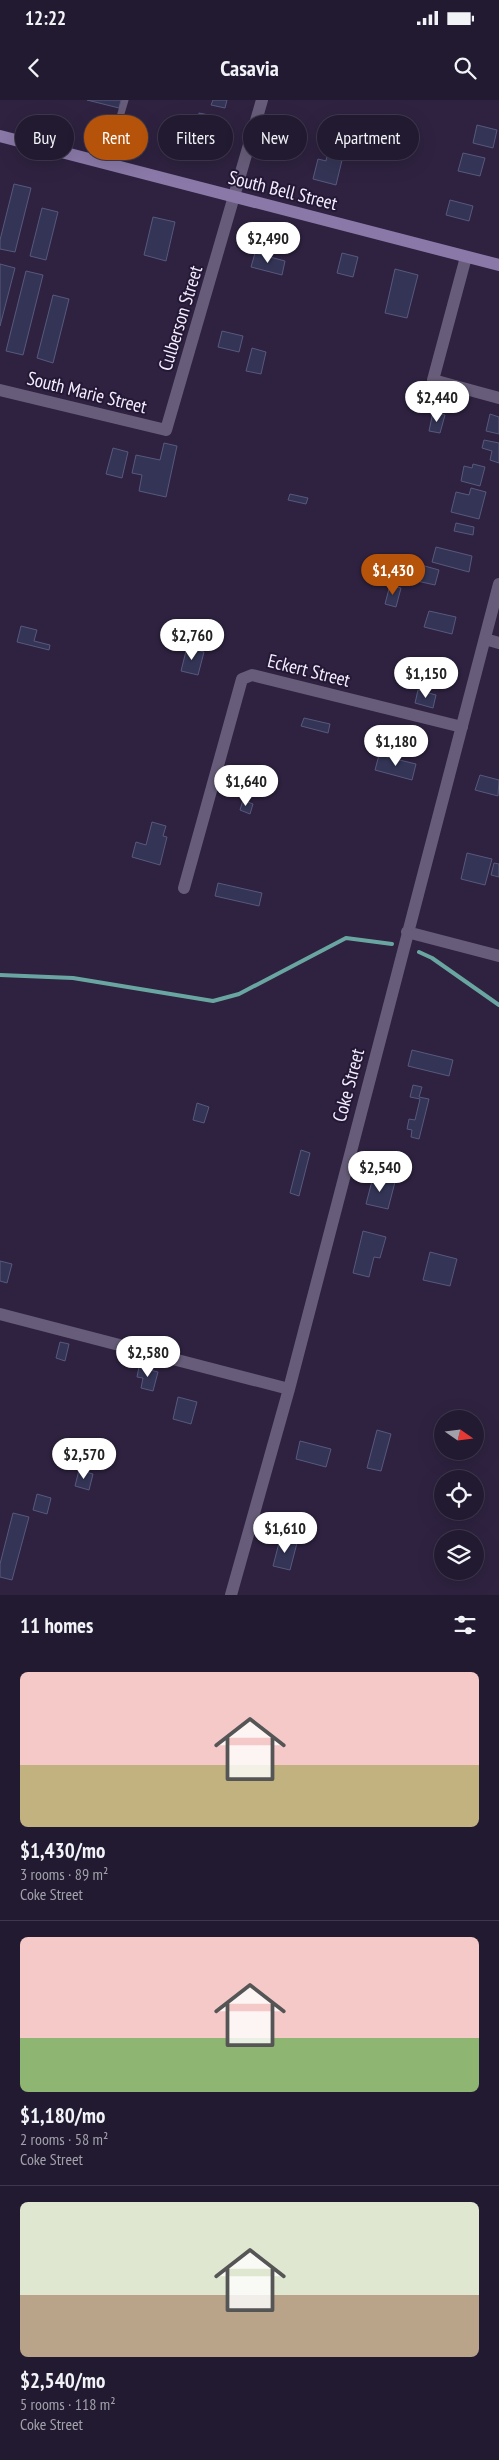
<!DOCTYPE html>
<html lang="en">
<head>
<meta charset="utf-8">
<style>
	body { margin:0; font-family:"PT Sans Narrow",sans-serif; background:#2e273c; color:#f1f3f6; height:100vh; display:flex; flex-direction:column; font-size:19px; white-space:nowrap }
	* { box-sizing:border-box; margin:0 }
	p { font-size:16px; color:#a2a1ab }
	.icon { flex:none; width:28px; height:28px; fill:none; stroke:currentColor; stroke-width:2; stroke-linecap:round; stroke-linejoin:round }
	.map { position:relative; height:1495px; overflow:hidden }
	.details { display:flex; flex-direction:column; background:#221a30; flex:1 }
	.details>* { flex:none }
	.guide { position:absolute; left:15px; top:15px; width:470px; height:45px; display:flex; gap:10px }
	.needle { width:32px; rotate:104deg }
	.controls { position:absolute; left:434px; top:1310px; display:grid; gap:10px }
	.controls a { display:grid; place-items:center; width:50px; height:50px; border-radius:50%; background:#221a30; box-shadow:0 5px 20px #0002,0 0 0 1px #3f384c; font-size:25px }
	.price { position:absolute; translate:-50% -42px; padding:0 11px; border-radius:18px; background:#fff; color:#222; font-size:16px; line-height:32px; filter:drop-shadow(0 1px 2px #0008) }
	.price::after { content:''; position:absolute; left:50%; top:30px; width:15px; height:11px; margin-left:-8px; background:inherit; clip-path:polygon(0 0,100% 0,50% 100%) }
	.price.on { background:#b45309; color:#fff }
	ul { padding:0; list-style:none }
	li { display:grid; align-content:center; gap:10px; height:265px; padding:0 20px }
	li+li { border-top:1px solid #3f384c }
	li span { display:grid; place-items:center; height:155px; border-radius:8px; color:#555 }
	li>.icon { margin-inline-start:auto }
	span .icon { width:90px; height:90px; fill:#fffc; stroke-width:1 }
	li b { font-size:21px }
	h2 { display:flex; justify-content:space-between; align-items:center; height:60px; padding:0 20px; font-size:21px }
	.chip { padding:0 18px; border-radius:22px; background:#221a30; box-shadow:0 5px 20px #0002,0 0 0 1px #3f384c; font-size:18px; line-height:45px }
	.chip.on { background:#b45309; color:#fff }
	.status { display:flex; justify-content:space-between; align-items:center; height:35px; padding:0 25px; background:#221a30; direction:ltr }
	.status svg { height:14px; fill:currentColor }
	header { display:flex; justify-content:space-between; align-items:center; height:65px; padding:0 20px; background:#221a30; font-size:22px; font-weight:800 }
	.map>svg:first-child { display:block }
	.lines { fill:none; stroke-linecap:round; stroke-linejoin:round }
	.stream { stroke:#6aa6a1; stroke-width:4 }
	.building { fill:#343556; stroke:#57597c }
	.service { stroke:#675d7a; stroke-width:7 }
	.minor { stroke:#675d7a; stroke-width:12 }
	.secondary { stroke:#8a79a8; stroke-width:12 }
	.labels { text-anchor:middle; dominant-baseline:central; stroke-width:4; stroke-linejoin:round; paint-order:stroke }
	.street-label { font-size:19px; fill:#f3eefe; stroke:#241836 }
</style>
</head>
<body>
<div class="status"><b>12:22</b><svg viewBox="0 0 49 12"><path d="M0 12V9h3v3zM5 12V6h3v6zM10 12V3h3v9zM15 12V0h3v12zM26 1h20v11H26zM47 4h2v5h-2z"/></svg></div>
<header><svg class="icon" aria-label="back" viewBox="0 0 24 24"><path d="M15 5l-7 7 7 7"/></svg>Casavia<svg class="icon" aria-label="search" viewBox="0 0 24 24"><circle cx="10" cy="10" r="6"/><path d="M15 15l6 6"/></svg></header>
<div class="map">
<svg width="499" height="1495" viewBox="0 0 499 1495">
	<rect width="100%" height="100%" fill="#2e2240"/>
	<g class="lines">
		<path class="stream" d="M419,852L432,858L499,905
			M0,875L73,878L213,901L239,894L346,838L392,844"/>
	</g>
	<path class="building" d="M87,0H121L119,8Z
		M213,0H227L225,8L211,5Z
		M199,13L214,16L207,43L192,39Z
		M337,15L359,21L354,42L332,36Z
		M477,25L497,30L493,48L473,43Z
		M328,52L343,56L336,85L313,79L318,59L326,61Z
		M463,53L485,58L480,76L458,71Z
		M14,84L31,88L15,152L0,149V140Z
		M450,100L473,106L469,121L446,115Z
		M42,108L58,112L46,160L30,156Z
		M153,117L175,122L166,161L144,155Z
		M255,153L285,161L282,175L251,167Z
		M342,153L358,157L353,177L337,173Z
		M0,164L15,168L0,226Z
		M395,169L418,175L407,218L385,213Z
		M26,171L43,175L23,255L6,251Z
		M53,195L69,199L53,263L37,258Z
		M222,231L243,236L239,252L218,247Z
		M252,248L266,252L261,274L246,271Z
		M433,312L445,315L440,333L429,331Z
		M490,314L499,317V334L486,331Z
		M484,340L499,343V363L490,360L492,351L482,348Z
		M164,343L177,346L166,397L139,391L142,375L132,373L136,355L160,360Z
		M113,348L128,352L122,378L106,374Z
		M473,364L485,367L480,386L461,381L464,366L472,368Z
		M471,388L486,392L479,419L451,412L456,392L469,395Z
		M290,394L308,398L306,404L288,400Z
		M456,423L474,427L473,435L454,431Z
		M436,447L472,456L469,472L432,462Z
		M421,465L439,470L435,485L417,481Z
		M390,485L401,488L396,507L385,504Z
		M429,511L456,517L452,534L424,527Z
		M21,526L37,530L34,541L50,545L49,550L17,542Z
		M187,547L204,552L198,575L181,571Z
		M418,590L436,595L433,608L415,603Z
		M304,618L330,624L328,633L301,626Z
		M403,629L419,633L416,644L400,640Z
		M379,655L416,664L412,680L375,670Z
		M480,675L499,680L498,696L475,690Z
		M243,700L253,704L250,714L240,710Z
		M152,722L166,726L163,736L167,737L160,765L132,757L136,742L146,745Z
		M467,753L492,759L485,785L461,779Z
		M494,763L499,764V777L491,775Z
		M218,783L262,793L259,806L215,796Z
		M412,950L453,960L449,976L408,966Z
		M413,985L422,987L419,997L429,999L419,1039L411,1037L412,1030L407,1029L409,1019L415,1020L420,999L410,997Z
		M197,1003L209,1007L204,1023L193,1020Z
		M301,1050L310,1053L299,1096L290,1093Z
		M373,1077L395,1082L388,1109L366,1104Z
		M363,1131L386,1137L380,1158L374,1157L369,1177L353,1173Z
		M430,1152L457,1159L450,1186L423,1180Z
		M0,1161L12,1164L7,1183L0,1181Z
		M60,1242L69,1244L65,1261L56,1258Z
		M139,1267L158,1272L153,1291L141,1288L143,1278L137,1277Z
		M178,1297L197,1302L191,1324L173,1319Z
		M377,1330L391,1334L381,1371L367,1368Z
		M300,1341L331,1349L326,1367L296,1359Z
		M79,1370L93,1374L89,1390L75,1386Z
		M37,1394L51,1398L47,1414L33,1410Z
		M13,1413L29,1417L12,1480L0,1477V1464Z
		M280,1439L297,1443L290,1470L273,1466Z"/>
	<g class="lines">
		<path class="service" d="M106,64L125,0"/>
		<path class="minor" d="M466,157L433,280L499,298
			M0,290L166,330L262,0
			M485,539L499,543
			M184,788L242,579L252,575L462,627
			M407,832L499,856
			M0,1214L289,1289
			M231,1495L289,1289L499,484"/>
		<path class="secondary" d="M0,36L499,165"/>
	</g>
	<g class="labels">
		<g class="street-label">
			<text transform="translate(283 90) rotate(14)">South Bell Street</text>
			<text transform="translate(180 218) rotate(-73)">Culberson Street</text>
			<text transform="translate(87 292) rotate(14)">South Marie Street</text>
			<text transform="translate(309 570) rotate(14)">Eckert Street</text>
			<text transform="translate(348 985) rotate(-75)">Coke Street</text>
		</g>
	</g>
</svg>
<div class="controls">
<a><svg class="needle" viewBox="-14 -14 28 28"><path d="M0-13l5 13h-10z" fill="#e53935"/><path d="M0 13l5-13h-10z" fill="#a2a1ab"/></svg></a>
<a><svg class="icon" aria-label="locate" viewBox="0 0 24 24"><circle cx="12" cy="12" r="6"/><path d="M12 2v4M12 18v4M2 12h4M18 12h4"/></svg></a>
<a><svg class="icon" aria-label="layers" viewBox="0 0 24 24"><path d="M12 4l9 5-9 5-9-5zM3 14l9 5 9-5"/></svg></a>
</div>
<b class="price" style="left:268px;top:164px">$2,490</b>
<b class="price" style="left:437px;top:323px">$2,440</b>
<b class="price on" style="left:393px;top:496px">$1,430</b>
<b class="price" style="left:192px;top:561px">$2,760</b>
<b class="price" style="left:426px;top:599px">$1,150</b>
<b class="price" style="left:396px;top:667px">$1,180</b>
<b class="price" style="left:246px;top:707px">$1,640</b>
<b class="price" style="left:380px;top:1093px">$2,540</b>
<b class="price" style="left:148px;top:1278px">$2,580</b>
<b class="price" style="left:84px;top:1380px">$2,570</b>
<b class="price" style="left:285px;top:1454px">$1,610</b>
<div class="guide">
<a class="chip">Buy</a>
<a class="chip on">Rent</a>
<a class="chip">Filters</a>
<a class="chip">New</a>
<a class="chip">Apartment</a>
</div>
</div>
<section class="details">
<h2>11 homes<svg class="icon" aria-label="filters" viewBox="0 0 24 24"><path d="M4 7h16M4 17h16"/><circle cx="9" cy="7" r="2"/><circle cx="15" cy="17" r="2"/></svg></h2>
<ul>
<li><span style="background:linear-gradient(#f6c9c9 60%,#c2b280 0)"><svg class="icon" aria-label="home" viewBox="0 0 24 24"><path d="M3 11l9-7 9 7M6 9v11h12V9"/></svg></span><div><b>$1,430/mo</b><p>3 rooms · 89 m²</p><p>Coke Street</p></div></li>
<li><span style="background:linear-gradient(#f6c9c9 65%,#8fb573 0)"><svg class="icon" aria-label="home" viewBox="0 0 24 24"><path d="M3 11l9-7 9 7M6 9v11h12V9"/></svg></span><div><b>$1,180/mo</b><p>2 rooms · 58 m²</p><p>Coke Street</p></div></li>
<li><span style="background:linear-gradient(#dfe7d0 60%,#b9a48a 0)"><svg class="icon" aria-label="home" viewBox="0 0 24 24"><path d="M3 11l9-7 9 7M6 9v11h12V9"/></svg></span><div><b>$2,540/mo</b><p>5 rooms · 118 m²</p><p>Coke Street</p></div></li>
</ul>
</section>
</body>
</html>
